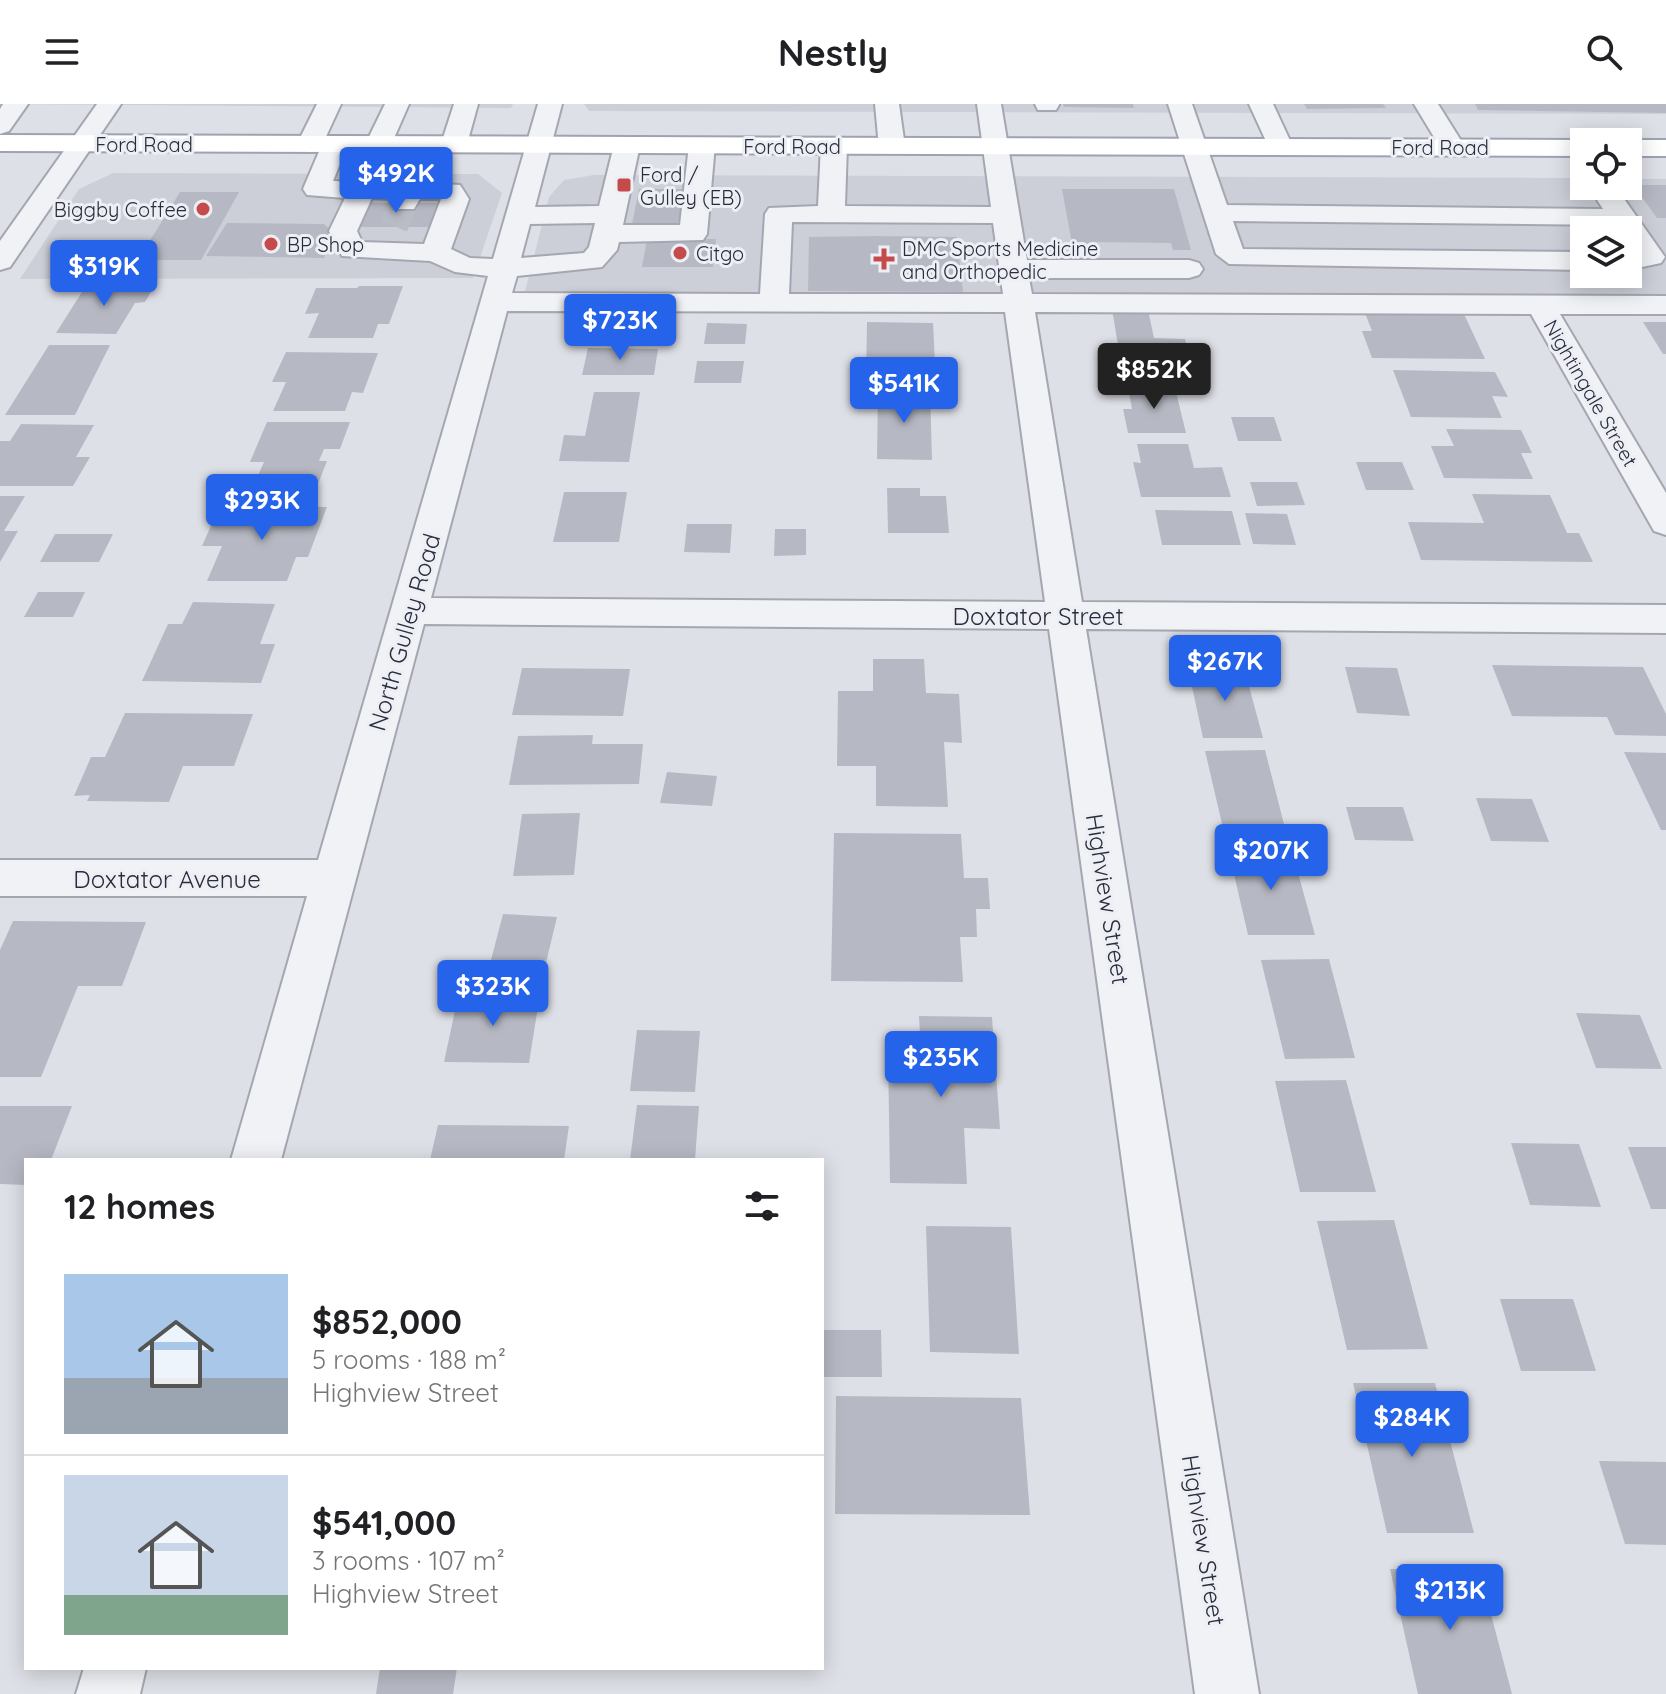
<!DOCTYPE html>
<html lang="en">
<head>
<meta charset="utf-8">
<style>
	body { margin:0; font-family:Quicksand,sans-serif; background:#f2f2f2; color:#202124; height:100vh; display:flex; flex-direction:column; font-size:30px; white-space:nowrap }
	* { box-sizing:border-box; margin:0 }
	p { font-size:26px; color:#757577 }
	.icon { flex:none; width:44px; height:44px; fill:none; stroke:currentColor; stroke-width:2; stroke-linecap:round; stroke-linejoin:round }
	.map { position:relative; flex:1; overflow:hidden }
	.sheet { position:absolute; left:24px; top:1054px; width:800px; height:512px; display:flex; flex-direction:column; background:#fff; border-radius:0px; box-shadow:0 4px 20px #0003 }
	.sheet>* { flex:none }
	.tools { position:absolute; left:1570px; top:24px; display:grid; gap:16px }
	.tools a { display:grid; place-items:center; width:72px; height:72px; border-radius:0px; background:#fff; box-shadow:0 4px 20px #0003; font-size:40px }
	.price { position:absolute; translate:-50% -68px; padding:0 18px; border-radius:8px; background:#2563eb; color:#fff; font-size:26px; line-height:52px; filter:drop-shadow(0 2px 4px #0008) }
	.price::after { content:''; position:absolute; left:50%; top:48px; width:24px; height:18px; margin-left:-12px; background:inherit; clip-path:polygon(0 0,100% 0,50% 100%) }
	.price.current { background:#222; color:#fff }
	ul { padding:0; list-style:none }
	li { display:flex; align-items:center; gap:24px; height:200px; padding:0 40px }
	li+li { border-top:2px solid #e0e0e0 }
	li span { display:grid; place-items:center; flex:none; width:224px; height:160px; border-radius:0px; color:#555 }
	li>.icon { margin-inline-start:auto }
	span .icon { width:96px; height:96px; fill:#fffc; stroke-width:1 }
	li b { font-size:34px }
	h2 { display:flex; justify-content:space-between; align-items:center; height:96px; padding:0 40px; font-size:34px }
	header { display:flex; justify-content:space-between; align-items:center; height:104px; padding:0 40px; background:#fff; font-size:36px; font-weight:800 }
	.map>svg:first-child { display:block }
	.built { fill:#cccfd8; fill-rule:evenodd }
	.building { fill:#b6b9c3 }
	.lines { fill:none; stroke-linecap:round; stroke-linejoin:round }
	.minor-tunnel { stroke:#babcc5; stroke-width:28; stroke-dasharray:28 14; stroke-linecap:butt }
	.minor-casing { stroke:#a4a7b1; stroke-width:4 }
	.major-casing { stroke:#9ea3b2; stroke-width:4 }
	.minor { fill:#f1f2f5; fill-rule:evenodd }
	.major { fill:#fff; fill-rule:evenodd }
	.poi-dot { fill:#c54a4b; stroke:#edeff5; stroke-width:3 }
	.labels { text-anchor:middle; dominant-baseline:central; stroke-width:6; stroke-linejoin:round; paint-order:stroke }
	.far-street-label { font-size:20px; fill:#282d3d; stroke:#edeff5 }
	.far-poi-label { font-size:20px; fill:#282d3d; stroke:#edeff5; text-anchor:start }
	.street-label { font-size:24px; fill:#282d3d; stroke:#edeff5 }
</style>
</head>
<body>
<header><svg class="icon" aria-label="menu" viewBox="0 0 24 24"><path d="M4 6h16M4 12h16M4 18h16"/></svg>Nestly<svg class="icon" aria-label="search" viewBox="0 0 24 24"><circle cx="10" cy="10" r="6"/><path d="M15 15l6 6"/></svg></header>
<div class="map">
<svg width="1666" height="1590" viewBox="0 0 1666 1590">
	<rect width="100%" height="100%" fill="#dee0e7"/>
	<path class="built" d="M0,0H513L511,4Z
		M584,0H1666V10L589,7Z
		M113,69L478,70L502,89L473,174L20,175L79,85Z
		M594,71L1584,74V82H1628V75H1666V211L520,207L549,93L564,76ZM1584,126H1628V170H1584Z"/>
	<path class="building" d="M1063,0H1133L1134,4L1064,3Z
		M1304,0H1383L1386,4L1307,5Z
		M1475,0H1666V9L1478,6Z
		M1633,81H1666V114H1657Z
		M639,85H684L677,125H631Z
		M1062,85H1174L1191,146H1173L1171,139L1092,138L1093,145H1073Z
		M180,88H239L201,156H138Z
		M363,99H438L430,123H353Z
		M227,119L324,120L333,128L324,154L206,152Z
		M875,132L957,133L963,188L808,187L809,133Z
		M647,135H716L713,163H642Z
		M87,180L155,181L145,198L135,199L116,230L56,229Z
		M359,182H403L389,220H378L373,234H308L319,209L305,210L316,184H357Z
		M1112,205L1148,206L1154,234L1185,235L1194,272L1123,271Z
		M583,207L661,208L657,232L577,231Z
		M1365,209L1464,210L1485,255L1372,254L1362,227H1372Z
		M867,218L933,219L936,281L866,280Z
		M1643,218H1666V250H1663Z
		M707,219L747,220L745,240H704Z
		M49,241H110L75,311H5Z
		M588,244L658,245L654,271H582Z
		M286,248L378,249L363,289L352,288L345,307H273L286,278H272Z
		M697,257H744L741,279H694Z
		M1393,266L1495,268L1508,293L1492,292L1502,314L1411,313Z
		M1128,283L1175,284L1186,329H1128L1123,305H1132Z
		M878,286H930L932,356L877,355Z
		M594,288H640L629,358L559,357L564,331L585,332Z
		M1231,313H1274L1282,337H1238Z
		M267,318H350L340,345H324L319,357H327L314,390H250L264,358H250Z
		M21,320L94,321L76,353H90L73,382H0V337H10Z
		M1446,325L1521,326L1532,349H1521L1533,375L1444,374L1431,342H1454Z
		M1137,340H1188L1194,364L1222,363L1231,393H1141L1133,358L1141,359Z
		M1356,358H1402L1414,386H1366Z
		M1250,378H1297L1305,401L1257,402Z
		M887,384H920V392H946L949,429H888Z
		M564,388H627L619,438H553Z
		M1472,390L1550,391L1567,429H1579L1593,458L1421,456L1408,418L1484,419Z
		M0,392H25L4,427H18L0,458Z
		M270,402L327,403L308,453H296L287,477H207L222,442H202L218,406H269Z
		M1155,406L1232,407L1241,441H1162Z
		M1245,409L1287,410L1296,441L1253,440Z
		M687,420H732L730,449L684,448Z
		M775,425H806V451L774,452Z
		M55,430H113L99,458H40Z
		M38,488H85L73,513H24Z
		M193,498L275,500L260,540H275L261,579L142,577L168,520H182Z
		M873,555H924L926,589L959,590L962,639L944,638L948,703L876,702V662H837L838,587H873Z
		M1492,561L1643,563L1666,610V632L1615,631L1607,613L1512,612Z
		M1345,563L1397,564L1410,612L1357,609Z
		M522,564L630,565L623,612L512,611Z
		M1188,564H1244L1263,634H1203Z
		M125,609L253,610L234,662H183L169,698L87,697L90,691L74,692L91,653H105Z
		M593,631L592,640H643L639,680L509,681L518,632Z
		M1265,646L1285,724H1223L1205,647Z
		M1624,648L1666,649V726H1661Z
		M667,668L717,672L712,702L660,699Z
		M1476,694L1532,695L1549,738L1491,737Z
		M1346,703H1403L1414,737L1355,736Z
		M580,709L574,771L513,772L522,710Z
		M834,729L961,730L964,774H988L990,805H976L977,833H960L963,878L831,877Z
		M1291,743L1315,831H1248L1228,744Z
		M503,810L557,813L545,863L490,860Z
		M13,817L146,818L122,882H78L41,973H0V846Z
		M1329,855L1355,954L1285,955L1261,856Z
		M459,888L540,890L529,959L444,958Z
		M1576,909L1640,911L1662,965L1596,964Z
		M919,912L992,913L1000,1025L964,1024L967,1080L890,1079L888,949L921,950Z
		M637,926L700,927L695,988L630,987Z
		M1346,976L1376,1088H1300L1275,977Z
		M637,1001L699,1002L695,1056H630Z
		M0,1002H72L51,1056H26V1081L0,1080Z
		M438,1021L569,1022L564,1056H430Z
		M1511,1039L1579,1040L1601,1103L1530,1101Z
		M1628,1043H1666V1105H1651Z
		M1394,1116L1428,1245L1347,1246L1317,1117Z
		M926,1122L1011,1123L1019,1250L930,1248Z
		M1500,1195H1573L1596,1267H1521Z
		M822,1226H881L882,1273H822Z
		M1353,1279H1435L1474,1429H1387Z
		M836,1292L1021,1294L1030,1411L835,1410Z
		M1599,1357L1666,1358V1441L1625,1440Z
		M1390,1465H1479L1512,1590H1418Z
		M380,1564H457L453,1590H376Z"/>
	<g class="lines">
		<path class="minor-tunnel" d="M394,122L404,99"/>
		<g class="minor-casing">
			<path id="minor" d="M3,0H28L9,27L0,30V5Z
				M97,0H121L10,163L0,166V137Z
				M317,0H341L324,37L335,32L344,35L348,40L333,77L400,79L417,36H435L439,41L426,79L460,81L469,95L451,145L470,154L493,155L538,0H562L535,103L599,102L614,41L618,36H636L640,41L623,121H680L689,41L693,36H711L715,41L707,130L703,136L619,138L617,146L602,163L517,172L512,189L760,190L765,110L769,104L818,102L821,42L825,37H843L847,42L845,102L991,103L977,0H1001L1027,156H1189L1199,159L1203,165L1199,171L1189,174H1029L1032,190L1666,192V210H1560L1666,389V431L1654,427L1531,210L1035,208L1082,498L1666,501V529L1086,525L1259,1590H1195L1049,525L424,520L281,1056H231L307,792H0V756H318L488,172L455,168L430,157L342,152L329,127L345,94L307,91L303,85L321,43L310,48L301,45L297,40ZM372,94L393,95L390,99L394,105H414L420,95H441L424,140L362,138L357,127ZM792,118L993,119L1003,190H789ZM595,119L589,143L584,149L521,154L530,120ZM507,207L1005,208L1045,498L431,494Z
				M385,0H409L391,41L387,46H369L365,41Z
				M454,0H478L467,40L463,45H445L441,40Z
				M875,0H899L905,43L901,48H883L879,43Z
				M1035,0H1059V1L1056,6H1038Z
				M1168,0H1192L1227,101L1603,105L1588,82H1615L1665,153L1661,159L1628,166V148H1633L1628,140V126H1618L1615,121L1233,117L1243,145L1584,148V166L1229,160L1216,150Z
				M1249,0H1273L1293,43L1289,48H1271Z
				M1414,0H1438L1465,43L1461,48H1443Z
				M84,1564H146L140,1590H76Z"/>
		</g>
		<g class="major-casing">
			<path id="major" d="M0,31L1584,36L1591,38H1584V52L0,47Z
				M1628,36H1666V52H1628V38H1621Z"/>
		</g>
		<use href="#minor" class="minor"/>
		<use href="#major" class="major"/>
	</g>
	<g class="poi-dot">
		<rect x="616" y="73" width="16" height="16" rx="4"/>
		<circle cx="203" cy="105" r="8"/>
		<circle cx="271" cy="140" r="8"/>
		<circle cx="680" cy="149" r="8"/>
		<path d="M880 143h8v8h8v8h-8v8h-8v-8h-8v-8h8z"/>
	</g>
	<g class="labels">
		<g class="far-street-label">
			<text x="144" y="40">Ford Road</text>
			<text x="792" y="42">Ford Road</text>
			<text x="1440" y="43">Ford Road</text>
			<text transform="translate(1591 289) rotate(60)">Nightingale Street</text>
		</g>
		<g class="far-poi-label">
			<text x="640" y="70">Ford /<tspan x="640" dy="23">Gulley (EB)</tspan></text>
			<text x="187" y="105" text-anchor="end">Biggby Coffee</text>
			<text x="287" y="140">BP Shop</text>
			<text x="902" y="144">DMC Sports Medicine<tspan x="902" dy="23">and Orthopedic</tspan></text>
			<text x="696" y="149">Citgo</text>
		</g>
		<g class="street-label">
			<text x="1038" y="512">Doxtator Street</text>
			<text transform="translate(404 528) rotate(-74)">North Gulley Road</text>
			<text x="167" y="775">Doxtator Avenue</text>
			<text transform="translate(1108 795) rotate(81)">Highview Street</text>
			<text transform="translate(1204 1436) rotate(81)">Highview Street</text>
		</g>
	</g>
</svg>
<div class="tools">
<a><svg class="icon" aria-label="locate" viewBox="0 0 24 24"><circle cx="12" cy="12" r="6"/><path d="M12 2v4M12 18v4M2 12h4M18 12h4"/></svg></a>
<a><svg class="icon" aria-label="layers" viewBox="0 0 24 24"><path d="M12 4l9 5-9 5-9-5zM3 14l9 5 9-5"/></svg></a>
</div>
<b class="price" style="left:396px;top:111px">$492K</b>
<b class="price" style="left:104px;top:204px">$319K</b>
<b class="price" style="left:620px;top:258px">$723K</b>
<b class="price current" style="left:1154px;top:307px">$852K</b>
<b class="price" style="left:904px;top:321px">$541K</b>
<b class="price" style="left:262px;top:438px">$293K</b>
<b class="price" style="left:1225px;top:599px">$267K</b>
<b class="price" style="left:1271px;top:788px">$207K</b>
<b class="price" style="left:493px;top:924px">$323K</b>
<b class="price" style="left:941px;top:995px">$235K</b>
<b class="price" style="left:1412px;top:1355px">$284K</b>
<b class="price" style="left:1450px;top:1528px">$213K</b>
<section class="sheet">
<h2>12 homes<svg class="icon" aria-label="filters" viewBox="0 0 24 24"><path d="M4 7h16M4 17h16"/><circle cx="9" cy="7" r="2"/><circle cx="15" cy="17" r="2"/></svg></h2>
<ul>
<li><span style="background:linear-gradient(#a9c7e8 65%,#9aa5b1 0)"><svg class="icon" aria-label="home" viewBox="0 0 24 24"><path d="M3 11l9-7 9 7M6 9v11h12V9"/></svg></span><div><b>$852,000</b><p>5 rooms · 188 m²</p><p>Highview Street</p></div></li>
<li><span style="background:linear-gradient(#c9d6e8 75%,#7fa58c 0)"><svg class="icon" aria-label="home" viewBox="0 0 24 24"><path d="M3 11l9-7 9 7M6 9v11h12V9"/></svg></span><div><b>$541,000</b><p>3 rooms · 107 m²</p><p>Highview Street</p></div></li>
</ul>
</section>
</div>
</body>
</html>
